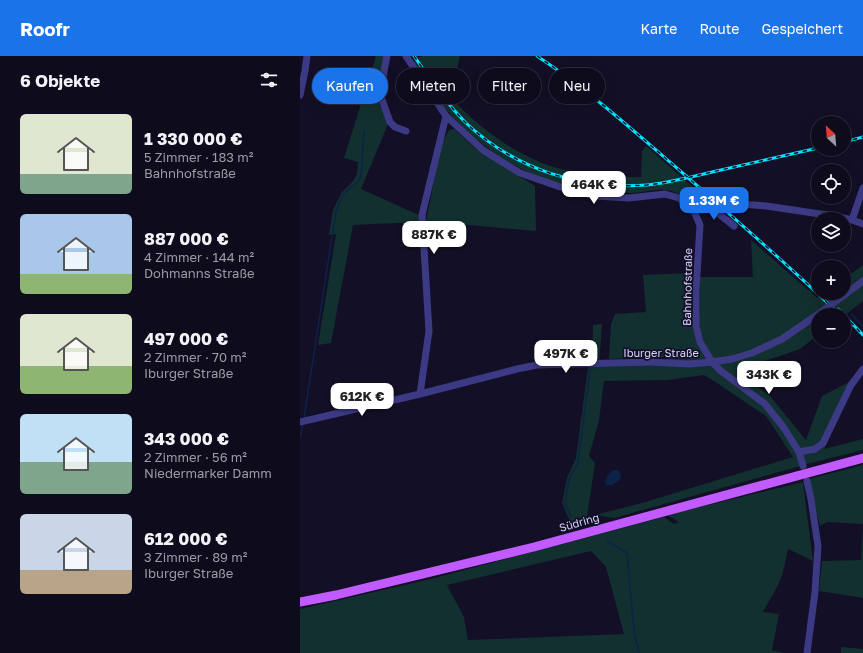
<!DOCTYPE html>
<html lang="de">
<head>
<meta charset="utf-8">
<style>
	body { margin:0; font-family:"Golos Text",sans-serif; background:#171425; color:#f1f3f6; height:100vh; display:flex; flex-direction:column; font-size:15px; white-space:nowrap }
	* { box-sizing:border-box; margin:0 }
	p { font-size:13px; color:#9b9ba3 }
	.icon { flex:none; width:22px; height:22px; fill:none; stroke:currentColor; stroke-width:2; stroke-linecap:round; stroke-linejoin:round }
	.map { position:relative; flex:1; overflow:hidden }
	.details { display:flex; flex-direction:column; background:#0e0b1c; width:300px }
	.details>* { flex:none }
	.top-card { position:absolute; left:12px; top:12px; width:380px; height:36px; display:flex; gap:8px }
	.needle { width:26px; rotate:334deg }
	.tools { position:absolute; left:511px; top:60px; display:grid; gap:8px }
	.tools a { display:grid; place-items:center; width:40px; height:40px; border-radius:50%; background:#0e0b1c; box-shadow:0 4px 16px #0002,0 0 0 1px #2e2b3b; font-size:20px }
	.price { position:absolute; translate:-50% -34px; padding:0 9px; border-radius:8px; background:#fff; color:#222; font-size:13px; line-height:26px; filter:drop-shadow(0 1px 2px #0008) }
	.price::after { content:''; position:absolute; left:50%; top:24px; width:12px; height:9px; margin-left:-6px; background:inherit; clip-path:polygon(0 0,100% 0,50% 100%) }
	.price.current { background:#1a73e8; color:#fff }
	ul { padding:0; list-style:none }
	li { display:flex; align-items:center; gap:12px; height:100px; padding:0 20px }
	li span { display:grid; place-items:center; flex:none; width:112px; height:80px; border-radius:6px; color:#555 }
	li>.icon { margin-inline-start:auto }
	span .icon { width:48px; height:48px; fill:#fffc; stroke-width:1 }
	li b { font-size:17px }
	h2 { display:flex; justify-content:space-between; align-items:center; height:48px; padding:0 20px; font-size:17px }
	.pill { padding:0 14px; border-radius:18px; background:#0e0b1c; box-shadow:0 4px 16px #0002,0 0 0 1px #2e2b3b; font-size:14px; line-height:36px }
	.pill.current { background:#1a73e8; color:#fff }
	header { display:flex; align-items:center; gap:24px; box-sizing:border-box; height:56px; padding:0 20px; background:#1a73e8; color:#fff }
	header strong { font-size:19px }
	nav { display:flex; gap:22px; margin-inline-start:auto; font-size:14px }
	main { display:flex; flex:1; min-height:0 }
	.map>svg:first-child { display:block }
	.green { fill:#12302f; fill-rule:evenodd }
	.water { fill:#0c2248 }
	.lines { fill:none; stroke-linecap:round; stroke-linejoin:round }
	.stream { stroke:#0c2248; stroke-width:1.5 }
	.minor { stroke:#3d3a85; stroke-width:7 }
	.major { stroke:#c25bff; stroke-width:9 }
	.rail-casing { stroke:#00e5ff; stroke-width:3 }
	.rail { stroke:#130f26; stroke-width:1.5; stroke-dasharray:4.5; stroke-linecap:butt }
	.minor-bridge { stroke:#3d3a85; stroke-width:7 }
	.labels { text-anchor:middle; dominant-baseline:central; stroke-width:3.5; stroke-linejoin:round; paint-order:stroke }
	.street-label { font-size:11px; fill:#d9d4ff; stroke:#130f26 }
</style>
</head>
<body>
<header>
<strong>Roofr</strong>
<nav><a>Karte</a><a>Route</a><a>Gespeichert</a></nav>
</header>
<main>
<section class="details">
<h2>6 Objekte<svg class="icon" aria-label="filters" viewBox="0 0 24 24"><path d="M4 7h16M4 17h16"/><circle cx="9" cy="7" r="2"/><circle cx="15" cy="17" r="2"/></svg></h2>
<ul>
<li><span style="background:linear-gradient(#dfe7d0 75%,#7fa58c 0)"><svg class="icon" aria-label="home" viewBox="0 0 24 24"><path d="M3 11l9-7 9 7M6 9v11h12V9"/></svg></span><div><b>1 330 000 €</b><p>5 Zimmer · 183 m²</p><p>Bahnhofstraße</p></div></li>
<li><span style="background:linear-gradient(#a9c7e8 75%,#8fb573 0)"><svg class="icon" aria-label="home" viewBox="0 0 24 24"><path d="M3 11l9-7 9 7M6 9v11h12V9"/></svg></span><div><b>887 000 €</b><p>4 Zimmer · 144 m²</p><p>Dohmanns Straße</p></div></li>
<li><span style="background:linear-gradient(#dfe7d0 65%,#8fb573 0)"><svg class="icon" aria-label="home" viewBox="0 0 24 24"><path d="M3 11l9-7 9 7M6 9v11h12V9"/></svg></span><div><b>497 000 €</b><p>2 Zimmer · 70 m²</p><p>Iburger Straße</p></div></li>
<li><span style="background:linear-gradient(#bfe0f5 60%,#7fa58c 0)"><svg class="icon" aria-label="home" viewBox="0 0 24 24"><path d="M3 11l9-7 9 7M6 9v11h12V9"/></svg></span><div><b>343 000 €</b><p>2 Zimmer · 56 m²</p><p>Niedermarker Damm</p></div></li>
<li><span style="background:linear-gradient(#c9d6e8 70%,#b9a48a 0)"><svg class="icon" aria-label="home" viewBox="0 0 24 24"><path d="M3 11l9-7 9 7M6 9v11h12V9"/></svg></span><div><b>612 000 €</b><p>3 Zimmer · 89 m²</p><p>Iburger Straße</p></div></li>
</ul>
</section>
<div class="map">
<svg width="563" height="597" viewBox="0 0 563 597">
	<rect width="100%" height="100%" fill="#130f26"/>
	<path class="green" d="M76,0H85L81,15L77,43L88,68L61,133L121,160L120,166L53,169L31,287L18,289L36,178L29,179L33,154L42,136L54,124L57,118L58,106L44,102Z
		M123,0H160L150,41C182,74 219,103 265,114C290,121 316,121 341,121L342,95L346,90L410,146L398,155C391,145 379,135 366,134C355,133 341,137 330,137C300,138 269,133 241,122C207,108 177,87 152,60C137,45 126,24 113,6L118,2Z
		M154,73L175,92L235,130L236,175L126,165L141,89L149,74Z
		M451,184L517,242L525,237H544V223L563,209V245L544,260L518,259V279L500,293L436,315L470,340L506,384L522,340L549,326H556L524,393L563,383V394L515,406L314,462L295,459L342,447L493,401L466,360L417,327L404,319L368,324L304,325L299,364L289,400L295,407L287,461L274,467L269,463L262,447L267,422L276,402L288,311L292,302L293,269L302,268L299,310L367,309L366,301L309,303L311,268L315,258L346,256L343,219L392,217L389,254L400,258V221H453Z
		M563,409V542L519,535L522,505L561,504L563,468L527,466L520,470L509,423Z
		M503,426L513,505L488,493L483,516L478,529L463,556L479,558L472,594L484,597H0V553L131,523L364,461L374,468L379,466L367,459ZM291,495L306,511L324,578L168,584L164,561L147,529Z
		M541,591L563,593V597H541Z"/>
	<path class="water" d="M313,414H318L321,418L320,424L312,429L307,430L305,426L307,420Z"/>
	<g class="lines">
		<path class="stream" d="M551,258L563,270
			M4,362L36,155L44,137L59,125L61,119L64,75
			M0,380L3,370
			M271,461L265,447L269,423L278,406L290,314
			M307,485L327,497L334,575L339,597"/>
		<path class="minor" d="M87,0L84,15L81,41L90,66L95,71L106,75
			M106,0L146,60L183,94L220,117L263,132L296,140L329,142L365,138L379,142L393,153L400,169L396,234V270L400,286L412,306L421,315L465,348L484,372L499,396L503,410
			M0,39L5,15L7,0
			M432,151L440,148L466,150L534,160L552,164L563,132
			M393,153L404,149L409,150L434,170
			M552,164L563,168
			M543,240L563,225
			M120,338L129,275L122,159L146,60
			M0,366L120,338L217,313L237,309L351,306L389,308L412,306L432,303L452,297L482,283L520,257
			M499,396L515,393L523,387L551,329L563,313
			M507,425L511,443L518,490L515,536L507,597"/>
		<path class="major" d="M0,546L36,539L234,491L563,402"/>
		<g class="rail-casing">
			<path id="rail" d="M114,0C130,23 146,47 166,67C215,113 280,134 347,129C369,127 390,121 412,116C447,108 483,100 518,92
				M237,0C290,35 337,78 385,119C437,165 490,210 540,259
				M544,86L563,81
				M538,253L563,279"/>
		</g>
		<use href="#rail" class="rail"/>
		<path class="minor-bridge" d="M520,257L543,240"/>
	</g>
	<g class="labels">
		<g class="street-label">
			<text transform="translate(387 231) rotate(-89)">Bahnhofstraße</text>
			<text x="361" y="296">Iburger Straße</text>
			<text transform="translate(279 466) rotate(-16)">Südring</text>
		</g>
	</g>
</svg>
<div class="tools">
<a><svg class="needle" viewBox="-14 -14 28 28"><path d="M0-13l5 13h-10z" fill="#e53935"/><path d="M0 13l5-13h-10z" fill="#9b9ba3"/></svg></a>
<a><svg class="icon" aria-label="locate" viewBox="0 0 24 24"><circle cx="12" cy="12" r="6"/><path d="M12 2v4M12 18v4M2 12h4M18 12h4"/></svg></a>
<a><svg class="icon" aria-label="layers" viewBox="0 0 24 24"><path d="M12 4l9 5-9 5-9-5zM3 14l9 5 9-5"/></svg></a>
<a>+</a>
<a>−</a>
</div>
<b class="price" style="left:294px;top:149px">464K €</b>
<b class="price current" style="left:414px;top:165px">1.33M €</b>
<b class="price" style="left:134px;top:199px">887K €</b>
<b class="price" style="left:266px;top:318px">497K €</b>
<b class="price" style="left:469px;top:339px">343K €</b>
<b class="price" style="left:62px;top:361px">612K €</b>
<div class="top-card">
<a class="pill current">Kaufen</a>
<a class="pill">Mieten</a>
<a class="pill">Filter</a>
<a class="pill">Neu</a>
</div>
</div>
</main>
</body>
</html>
